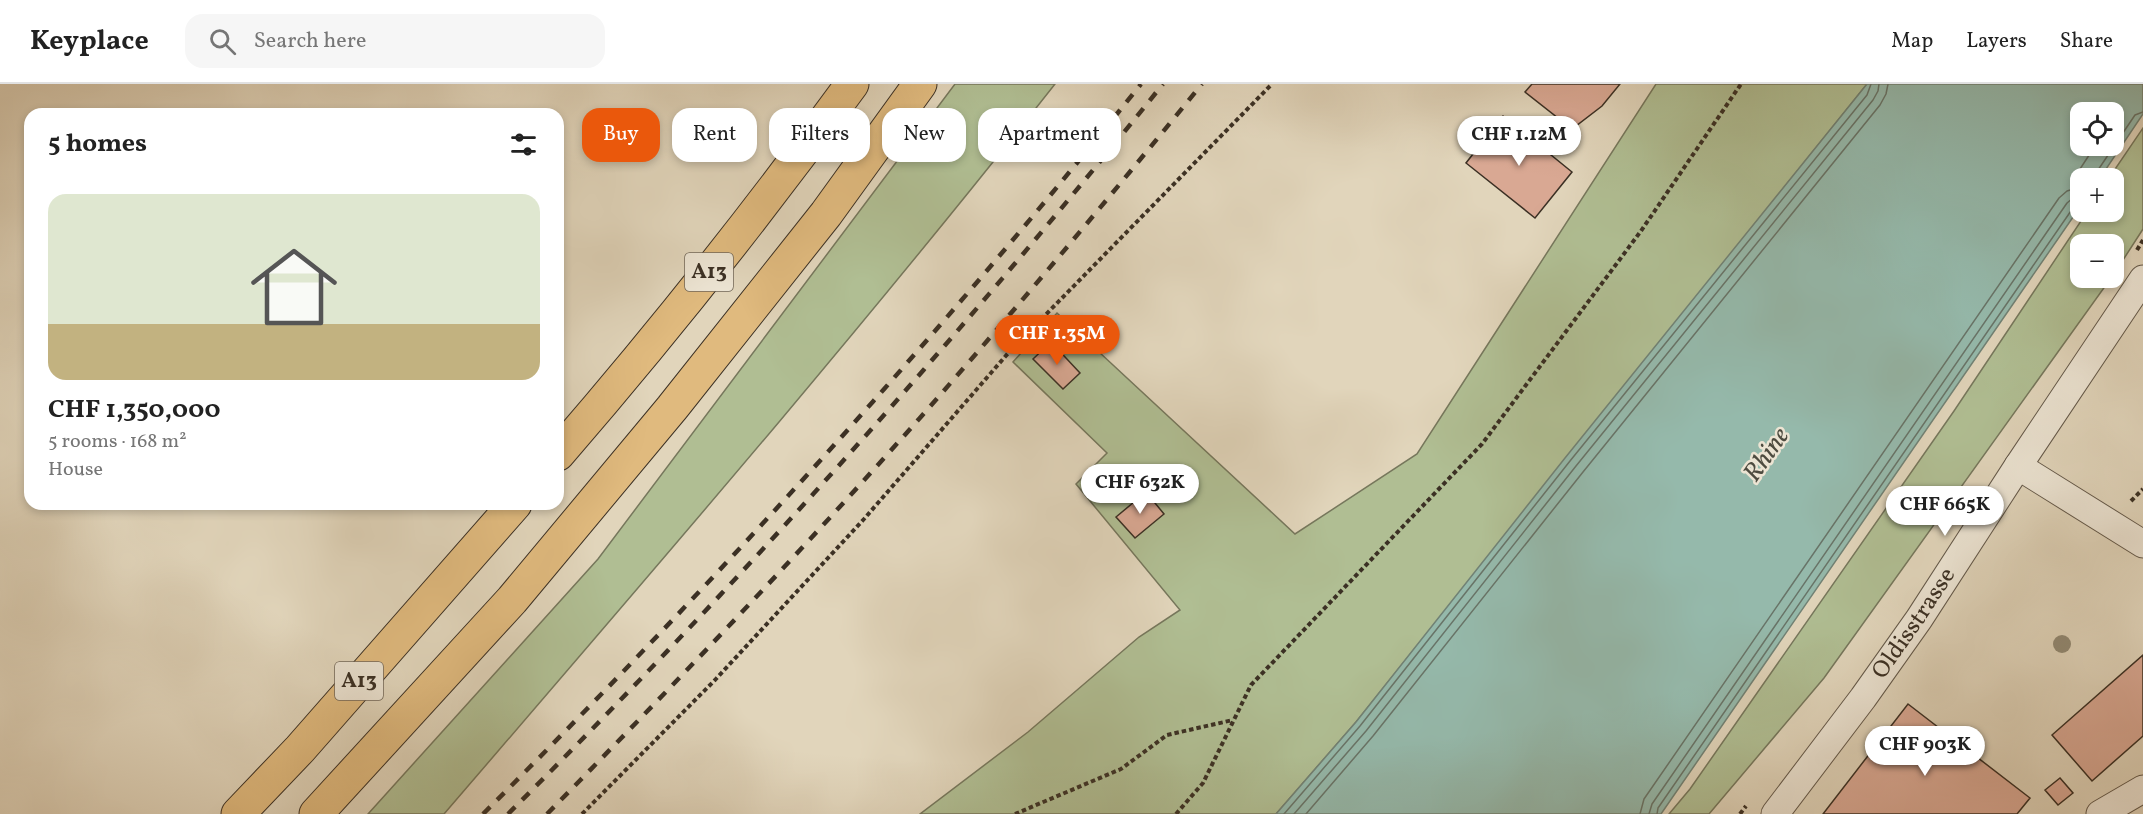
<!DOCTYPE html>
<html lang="en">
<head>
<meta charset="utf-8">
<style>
	body { margin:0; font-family:Vollkorn,serif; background:#f6f6f6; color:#222; height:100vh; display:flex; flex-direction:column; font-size:22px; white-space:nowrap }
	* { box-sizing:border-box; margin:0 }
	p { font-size:20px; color:#767676 }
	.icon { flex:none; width:33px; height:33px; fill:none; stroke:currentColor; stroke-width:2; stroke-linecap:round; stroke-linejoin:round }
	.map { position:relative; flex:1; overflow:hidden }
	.side { position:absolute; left:24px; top:24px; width:540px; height:402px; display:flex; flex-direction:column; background:#fff; border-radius:18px; box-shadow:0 3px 9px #0003 }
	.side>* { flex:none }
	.hud { position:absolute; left:582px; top:24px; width:570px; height:54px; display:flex; gap:12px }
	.controls { position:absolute; left:2070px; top:18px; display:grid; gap:12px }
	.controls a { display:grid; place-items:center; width:54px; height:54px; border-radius:12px; background:#fff; box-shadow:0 3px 9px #0003; font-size:30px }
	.price { position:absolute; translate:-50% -51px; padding:0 14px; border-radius:21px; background:#fff; color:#222; font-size:20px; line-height:39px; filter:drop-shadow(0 2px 3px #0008) }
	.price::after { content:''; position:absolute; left:50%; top:36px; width:18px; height:14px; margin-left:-9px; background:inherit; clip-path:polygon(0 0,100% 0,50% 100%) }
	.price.active { background:#ea580c; color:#fff }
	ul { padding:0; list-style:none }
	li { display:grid; align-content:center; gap:12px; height:318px; padding:0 24px }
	li span { display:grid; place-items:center; height:186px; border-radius:18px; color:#555 }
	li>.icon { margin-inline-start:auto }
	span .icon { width:108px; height:108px; fill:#fffc; stroke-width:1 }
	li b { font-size:26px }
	h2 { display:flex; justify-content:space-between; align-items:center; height:72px; padding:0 24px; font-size:26px }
	.pill { padding:0 21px; border-radius:18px; background:#fff; box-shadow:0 3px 9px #0003; font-size:21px; line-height:54px }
	.pill.active { background:#ea580c; color:#fff }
	header { display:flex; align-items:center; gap:36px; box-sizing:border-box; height:84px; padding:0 30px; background:#fff; border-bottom:2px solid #e0e0e0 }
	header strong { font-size:28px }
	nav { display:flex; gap:33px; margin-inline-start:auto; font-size:21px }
	.search { width:420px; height:54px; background:#f6f6f6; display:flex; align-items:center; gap:15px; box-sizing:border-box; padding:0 21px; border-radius:18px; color:#767676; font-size:22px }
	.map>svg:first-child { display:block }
	.green { fill:#b0be93; stroke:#76775c; stroke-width:1.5 }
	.water { fill:#95b9ab; stroke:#718275; stroke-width:1.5; fill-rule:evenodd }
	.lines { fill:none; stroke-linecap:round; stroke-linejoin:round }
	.shore { stroke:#687468; stroke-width:1.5 }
	.building { fill:#d9a893; stroke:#3b3024; stroke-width:1.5 }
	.street-casing { stroke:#64594a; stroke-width:29 }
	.highway-casing { stroke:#3b3024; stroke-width:35 }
	.path { stroke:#3b3024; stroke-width:4; stroke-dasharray:4.5 3; stroke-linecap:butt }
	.street { stroke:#ece4d3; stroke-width:27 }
	.highway { stroke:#e0ba7e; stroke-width:33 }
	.rail { stroke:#3b3024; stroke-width:4.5; stroke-dasharray:10 10; stroke-linecap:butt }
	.tree { fill:#928a74 }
	.labels { text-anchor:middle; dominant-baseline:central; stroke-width:5; stroke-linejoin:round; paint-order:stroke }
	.shield { fill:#ece4d3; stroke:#706658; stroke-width:1.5 }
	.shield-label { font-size:22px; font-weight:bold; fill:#3b3024 }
	.street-label { font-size:24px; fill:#3b3024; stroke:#ece4d3 }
	.water-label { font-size:26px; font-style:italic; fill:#4d4b3f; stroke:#ece4d3 }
</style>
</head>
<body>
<header>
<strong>Keyplace</strong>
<div class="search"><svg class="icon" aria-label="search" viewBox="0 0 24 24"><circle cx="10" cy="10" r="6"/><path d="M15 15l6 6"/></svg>Search here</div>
<nav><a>Map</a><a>Layers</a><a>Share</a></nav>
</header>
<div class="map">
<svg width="2143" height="730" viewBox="0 0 2143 730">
	<rect width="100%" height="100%" fill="#e1d5bb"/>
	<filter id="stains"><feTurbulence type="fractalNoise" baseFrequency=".00333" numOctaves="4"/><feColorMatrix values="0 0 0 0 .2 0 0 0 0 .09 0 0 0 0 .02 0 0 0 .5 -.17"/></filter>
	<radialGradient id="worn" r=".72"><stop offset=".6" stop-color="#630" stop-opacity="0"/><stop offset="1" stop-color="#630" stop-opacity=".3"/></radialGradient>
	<path class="green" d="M955,0H1055C859,249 651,489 444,730H368L598,475Z
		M1656,0H1867L1356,638L1276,730H920L1028,648L1139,553L1180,526L1076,400L1107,369L1013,278L1057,229L1295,450L1417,370Z
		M2143,44V145L2114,190V160H2080V194H2111L1824,594L1709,730H1669L1690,705L1954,327L2087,128H2114V94H2109Z"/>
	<path class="water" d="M1867,0H2143V30L2100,94H2080V123L1661,730H1276L1356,638L1565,374ZM2080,28H2114V62H2080Z"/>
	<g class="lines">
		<path class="shore" d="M2096,94V89L2135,31L2143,28
			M1284,730L1360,642L1570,377L1867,11L1871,0
			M1294,730L1366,647L1576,382L1873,16L1878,7L1879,0
			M1306,730L1373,652L1583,388L1880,21L1886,10L1888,0
			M1640,730L1644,715L2059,114L2067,107L2080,103V85L2095,62
			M1649,730L1652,720L2067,119L2073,114L2080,113
			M1657,730L1658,724L2073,124L2080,120"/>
	</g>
	<path class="building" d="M1532,0H1620L1602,22L1572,45L1525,8Z
		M1503,32L1572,88L1535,134L1466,79Z
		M1051,258L1080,289L1063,305L1033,275Z
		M1146,408L1164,430L1135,454L1116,433Z
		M2143,571V652L2092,697L2052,651Z
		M1908,620L2030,714L2017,730H1823Z
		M2060,694L2073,709L2058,721L2045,706Z"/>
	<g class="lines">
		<g class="street-casing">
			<g id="street">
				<path d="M2018,382L2143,460"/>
				<path id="s1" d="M1775,730L1863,614L1919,535L2018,382L2143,195"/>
				<path d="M2100,730L2143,705"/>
			</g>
		</g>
		<g class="highway-casing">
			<path id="highway" d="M558,370C661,251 759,128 852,0
				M238,730L300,665L515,420
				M316,730L512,516L672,324L826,130L920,0"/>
		</g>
		<path class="path" d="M2137,166L2143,156
			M2131,417L2143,405
			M582,730L715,596L864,435L1010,267L1272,0
			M1015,730L1121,685L1167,651L1233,636
			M1176,730L1203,699L1251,601L1482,360L1641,147L1741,0
			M1740,730L1746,722"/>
		<use href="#street" class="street"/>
		<use href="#highway" class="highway"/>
		<path class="rail" d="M483,730C715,499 936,256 1141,0
			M508,730C740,499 958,255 1163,0
			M547,730C674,601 799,470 919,335C1016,225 1110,113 1202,0"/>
	</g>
	<circle class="tree" cx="2062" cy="560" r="9"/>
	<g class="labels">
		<g class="shield">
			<rect x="685" y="169" width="48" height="38" rx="4.5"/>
			<rect x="335" y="578" width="48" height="38" rx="4.5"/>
		</g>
		<g class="shield-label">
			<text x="709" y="188">A13</text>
			<text x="359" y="597">A13</text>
		</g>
		<g class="street-label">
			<text stroke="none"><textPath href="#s1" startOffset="236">Oldisstrasse</textPath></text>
		</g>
		<g class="water-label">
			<text transform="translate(1767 371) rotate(-55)">Rhine</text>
		</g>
	</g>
	<rect width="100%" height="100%" filter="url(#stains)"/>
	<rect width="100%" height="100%" fill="url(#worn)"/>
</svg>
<div class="controls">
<a><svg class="icon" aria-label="locate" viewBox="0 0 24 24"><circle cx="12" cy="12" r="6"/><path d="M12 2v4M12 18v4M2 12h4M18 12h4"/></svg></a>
<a>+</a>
<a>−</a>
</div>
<b class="price" style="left:1519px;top:83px">CHF 1.12M</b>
<b class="price active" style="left:1057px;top:282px">CHF 1.35M</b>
<b class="price" style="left:1140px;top:431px">CHF 632K</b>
<b class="price" style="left:1945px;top:453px">CHF 665K</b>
<b class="price" style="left:1925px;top:693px">CHF 903K</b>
<div class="hud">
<a class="pill active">Buy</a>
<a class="pill">Rent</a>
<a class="pill">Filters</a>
<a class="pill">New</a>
<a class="pill">Apartment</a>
</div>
<section class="side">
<h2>5 homes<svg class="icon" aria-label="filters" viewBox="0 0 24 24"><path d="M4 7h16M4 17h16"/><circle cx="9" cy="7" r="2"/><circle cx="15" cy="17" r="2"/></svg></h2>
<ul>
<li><span style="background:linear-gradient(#dfe7d0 70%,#c2b280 0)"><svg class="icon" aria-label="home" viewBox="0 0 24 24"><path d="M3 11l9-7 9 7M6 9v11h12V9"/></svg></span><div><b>CHF 1,350,000</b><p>5 rooms · 168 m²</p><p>House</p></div></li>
</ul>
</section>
</div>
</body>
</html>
